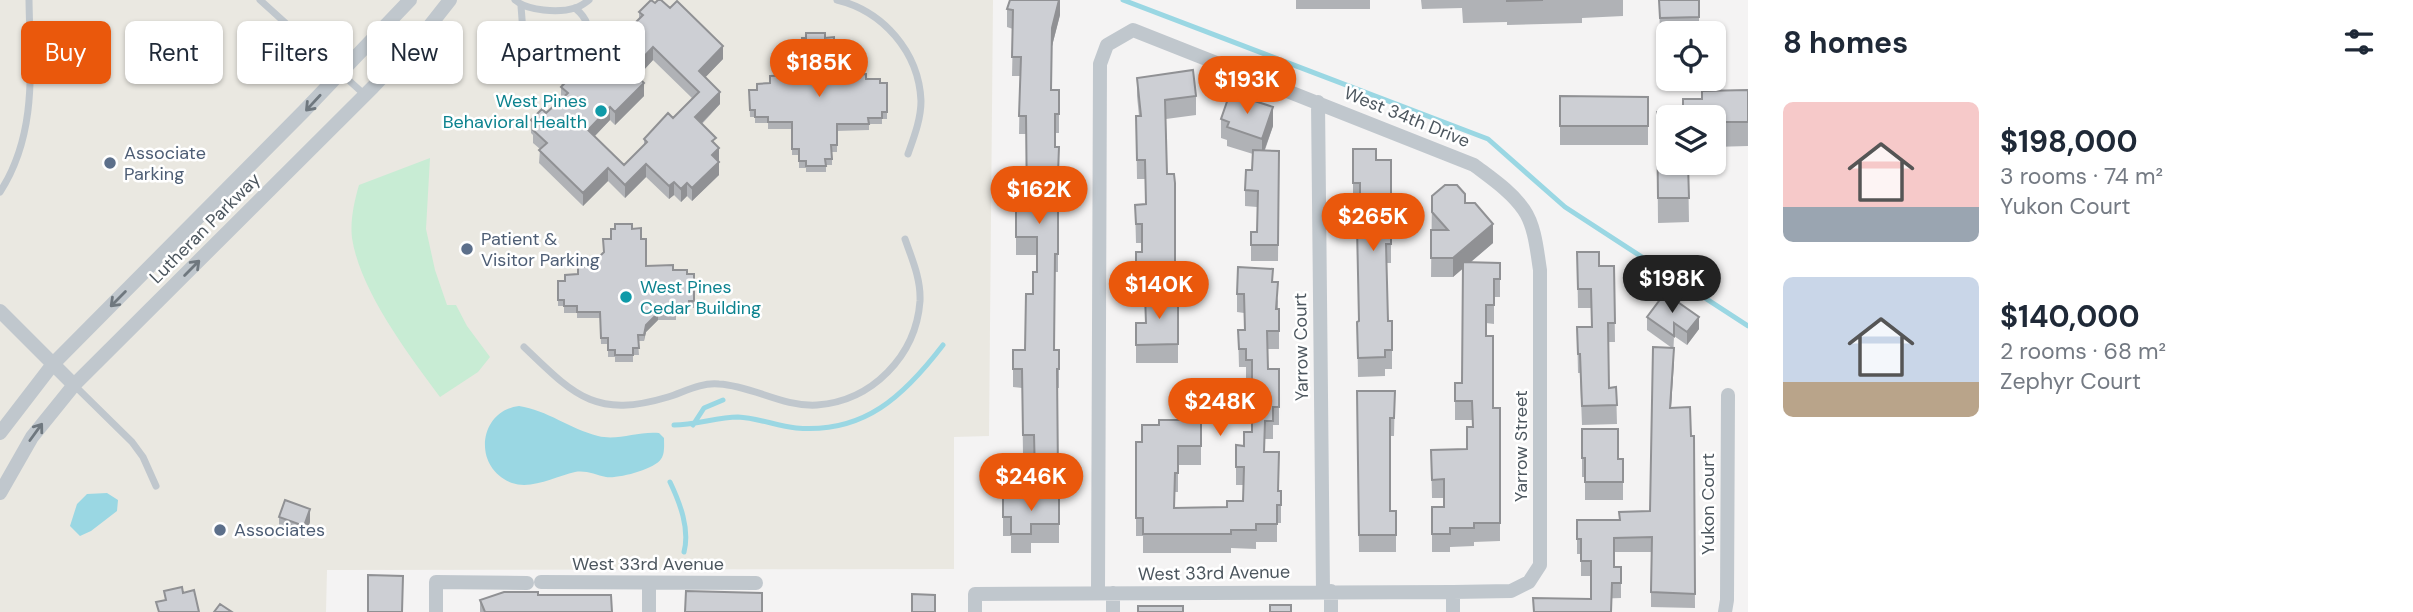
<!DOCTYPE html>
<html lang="en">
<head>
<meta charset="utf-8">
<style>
	body { margin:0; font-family:"DM Sans",sans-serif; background:#f2f2f3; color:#1f2937; height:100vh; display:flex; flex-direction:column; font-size:26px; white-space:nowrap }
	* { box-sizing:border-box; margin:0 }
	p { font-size:23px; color:#747a83 }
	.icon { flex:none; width:38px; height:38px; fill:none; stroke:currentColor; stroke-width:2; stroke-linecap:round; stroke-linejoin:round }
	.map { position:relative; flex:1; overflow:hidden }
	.details { display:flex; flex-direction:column; background:#fff; width:665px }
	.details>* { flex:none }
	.banner { position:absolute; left:21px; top:21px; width:665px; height:63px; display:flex; gap:14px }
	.controls { position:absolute; left:1656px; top:21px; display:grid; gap:14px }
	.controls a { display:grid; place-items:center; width:70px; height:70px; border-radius:10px; background:#fff; box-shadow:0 2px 5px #0004; font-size:35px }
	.price { position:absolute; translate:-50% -60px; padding:0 16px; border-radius:24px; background:#ea580c; color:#fff; font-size:23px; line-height:46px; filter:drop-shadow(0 2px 4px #0008) }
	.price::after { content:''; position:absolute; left:50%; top:42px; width:21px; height:16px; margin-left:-10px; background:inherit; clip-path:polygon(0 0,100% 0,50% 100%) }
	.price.selected { background:#222; color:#fff }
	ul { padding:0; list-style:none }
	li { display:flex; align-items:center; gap:21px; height:175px; padding:0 35px }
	li span { display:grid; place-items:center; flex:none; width:196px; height:140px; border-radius:10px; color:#555 }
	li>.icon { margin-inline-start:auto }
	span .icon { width:84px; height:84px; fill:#fffc; stroke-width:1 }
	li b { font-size:30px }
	h2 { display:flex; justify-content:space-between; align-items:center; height:84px; padding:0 35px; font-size:30px }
	.tag { padding:0 24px; border-radius:10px; background:#fff; box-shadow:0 2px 5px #0004; font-size:24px; line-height:63px }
	.tag.selected { background:#ea580c; color:#fff }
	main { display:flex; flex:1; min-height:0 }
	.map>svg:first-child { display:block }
	.commercial { fill:#eae8e1 }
	.green { fill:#c8ecd4 }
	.water { fill:#9ad7e3 }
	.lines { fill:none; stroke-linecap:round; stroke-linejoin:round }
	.stream { stroke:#9ad7e3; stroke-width:5 }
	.lane { stroke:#c0c7cd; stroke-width:7 }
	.street { stroke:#c0c7cd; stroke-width:14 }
	.wall { fill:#b0b2b6; fill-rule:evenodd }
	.shaded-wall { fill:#909194 }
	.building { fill:#cdcfd4; stroke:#909194; stroke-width:2; fill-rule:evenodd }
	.oneway { stroke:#6f787f }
	.culture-dot { fill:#0f9aa8; stroke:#fff; stroke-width:2.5 }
	.service-dot { fill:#5c6f8a; stroke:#fff; stroke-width:2.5 }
	.labels { text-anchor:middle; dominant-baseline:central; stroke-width:5; stroke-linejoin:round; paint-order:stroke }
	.culture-label { font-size:18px; fill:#0d838f; stroke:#fff; text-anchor:end }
	.street-label { font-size:18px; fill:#4c565e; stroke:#fff }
	.service-label { font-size:18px; fill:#4e5e75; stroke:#fff; text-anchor:start }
</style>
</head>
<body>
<main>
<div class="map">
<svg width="1748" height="612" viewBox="0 0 1748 612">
	<rect width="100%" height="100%" fill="#f4f3f3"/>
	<path class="commercial" d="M0,0H993L989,436L954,437V569L327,570L326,612H0Z"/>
	<path class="green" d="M430,158L426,229L435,270L447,305H456L467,326L490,357L478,372L440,397C409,355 360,291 352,238C350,221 354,202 359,185Z"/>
	<path class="water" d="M519,406C547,410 570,429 598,436C618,441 638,431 659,433L664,438C664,444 665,454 661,459C655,469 618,479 606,477C596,475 586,470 575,472C556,476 532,490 512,483C472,468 478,411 519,406Z
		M107,493L118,500L117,511L91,531L80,536L70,526L77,504L87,494Z"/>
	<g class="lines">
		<path class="stream" d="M1123,0L1488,139L1565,207L1748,326
			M674,425C696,425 717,417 738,417C758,418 777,426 796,428C864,434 904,396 943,345
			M693,425L704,408L723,400
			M670,482C680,503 690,529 684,552"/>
		<path class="lane" d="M260,0L365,95
			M515,0C527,11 559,13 575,8C580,7 585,3 589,0
			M837,0C883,11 919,52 921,101C921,119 914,137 908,154
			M521,6L523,32L521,57C537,70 551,76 567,59
			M575,8C588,19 591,28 583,43
			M0,192C38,133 30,67 29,0
			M524,347C574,395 595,419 668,397C684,392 701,382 719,384C753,386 782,407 817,405C872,401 916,356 920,301C921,279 912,259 905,239
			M74,385L132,442L143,457L156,486"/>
		<path class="street" d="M1318,102L1323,591
			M0,311L74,385
			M0,433L53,364L304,111L410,0
			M0,493L32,437L74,385L373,87L424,33L450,0
			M541,582L756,583
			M649,584V612
			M1453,592V612
			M1113,593V612
			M436,612V582L527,583
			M975,612V594L1453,592L1511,591L1529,582L1540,565V270C1537,251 1535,226 1524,210C1512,192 1491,178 1474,165L1133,30L1107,45L1100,64L1098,592
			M1331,612V591
			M1725,612L1727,600L1728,395"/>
	</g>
	<path class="wall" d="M1060,0V15L1052,46L1051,90H1059V133H1055V147H1059L1058,192H1054V209H1058V272H1055L1054,350H1059V388H1057L1058,492L1035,493L1034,454H1023L1022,388L1013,387V350H1025L1037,272V255H1016V209H1027L1026,134H1019L1020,76H1012L1013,29L1007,27V9Z
		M1296,0H1370V9H1296Z
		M1421,0H1623V16L1582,18V23L1507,25V22L1463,23L1462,8L1422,9Z
		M1659,0H1699V33H1668V35H1660Z
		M639,12L723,59L705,77L720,104L702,124L716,145L719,161V175L692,201L687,196L681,202L674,195L669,199L646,177L625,198L608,181L583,206L539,163L540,149L533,143V135L531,133V120L546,113L561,99V87L562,85L561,84L562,62L597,36L608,37L625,33L639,19ZM653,60L692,98L673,118L644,139V145L624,165L595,136L610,120L615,125L644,96L642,80V72Z
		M825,38L834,48L839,75L866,79L880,83H887V119H882V124H869V130L837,131V152H832V165H826V172H806V168H799V155H792V129H768V123H755V117H750L749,90H757L770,83L796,75L794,48H802Z
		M559,41L576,44L562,57L559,54Z
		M1137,78L1196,96V115L1166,119L1167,174L1175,183V289H1157V295H1178V363H1136V323H1146L1145,305H1136V252H1142V243H1136L1135,205L1146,204L1145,179H1137L1136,116H1139L1137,96Z
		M1748,90V146L1713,147V117H1668L1688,163L1689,222L1658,223L1657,112L1683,111L1702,99Z
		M1560,96L1648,97V145H1560Z
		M1221,119L1273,126L1265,150L1279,151L1278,261H1251V232H1257V207L1245,206V190L1252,170L1253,154L1227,146V140L1221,138Z
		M1353,149L1376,160H1391V263H1386L1388,321H1392V369H1385V376L1358,377L1357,322L1359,321L1360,201L1353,202Z
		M1432,196L1465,203L1493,243L1471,262L1500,263V297H1494V324L1486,323V336L1493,408H1500V541L1474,542V546L1450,547V552H1432V507H1444V498H1432L1431,450L1467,449L1473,427L1472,420H1455V383H1462L1463,268L1453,277H1431Z
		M632,229L641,239L646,266L673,270L687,274H694V308H689V313L676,314V320H658L646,332L644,341H638L639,355H633V362H615V357H608V344H601L600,318H577V313H564V306H558V281H565L578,274L589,267L604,253L603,239H611Z
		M1577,252L1599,266H1614L1615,342H1608L1609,388L1616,387L1617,424L1582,425L1580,373H1578L1577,327H1591V308H1578Z
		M1273,282L1278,301V309H1279V349H1268V369H1279V425H1273V439H1265L1264,452L1279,491H1281V523H1277V542H1256V549L1231,548V553H1143V536H1136V442H1142L1159,425L1201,420V465H1178V492H1175V508L1227,507L1243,501V485H1236V445L1244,446L1252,432V423L1245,424V403L1252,385V379H1246V367H1239L1238,330H1245L1244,313L1237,312V294Z
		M1665,293L1699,329L1687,345L1674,336L1671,408L1691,436H1694L1695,608L1651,607V552H1614V567H1621V598L1591,599V576H1581V554H1577V520H1620L1650,511L1672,348L1647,330V317Z
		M1357,391H1395L1394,436H1390V511H1396V552H1359Z
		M1582,429L1618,459H1623V500H1585V477H1582Z
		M1003,498H1059V543H1031V553H1011V536H1003Z
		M279,517L310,522L304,539L279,530Z
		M538,595L612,612H480V600Z"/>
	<path class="shaded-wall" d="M1059,0H1060V15L1052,46V28Z
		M576,31V44L562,57V44Z
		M723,46V59L699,84V71Z
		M653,47V60L642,72V85L637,89L635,66Z
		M644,83V96L615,125V112Z
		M720,92V104L695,130V117Z
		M610,107V120L588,143V130Z
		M1273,107V126L1262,157V139Z
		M719,148V161L712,168V155Z
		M719,162V175L692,201V188Z
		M646,164V177L625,198V185Z
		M608,168V181L583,206V193Z
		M674,182V195L669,199V186Z
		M687,183V196L681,202V189Z
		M1493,224V243L1453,277V258Z
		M658,313V320L646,332L644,341L646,325Z
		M1699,317V329L1687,345V332Z
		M1674,348V362L1670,422V408Z
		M310,509V522L304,539V526Z"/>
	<path class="building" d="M651,0L655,3L658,0H661L670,8L677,1L723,46L699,71L720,92L695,117L716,138L712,141L719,148L712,155L719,162L692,188L687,183L681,189L674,182L669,186L646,164L625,185L608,168L583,193L539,150L547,143L533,130L537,126L531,120L542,109L546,113L568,93L561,87L569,79L561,71L566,66L562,62L592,31L597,36L602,31L608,37L619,26L625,33L643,15L639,12ZM653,47L699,92L673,118L668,113L644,139L647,142L624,165L588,130L610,107L615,112L644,83L637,76L642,72L635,66Z
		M1010,0H1059L1052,28L1051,90H1059V114H1055V147H1059L1058,174H1054L1053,209H1058V254H1055L1054,350H1059V369H1057L1058,474H1035L1034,435H1023L1022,369H1013V350H1025L1026,294H1033V272H1037V237H1016V209H1027L1026,116H1019L1021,57H1012L1013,10L1007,9Z
		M1507,0H1543L1507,1Z
		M1659,0H1699V17L1660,18Z
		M573,28L576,31L562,44L559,41Z
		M806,33H825V38L834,37V48H839V75L866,74V79H880V83H887V112H882V118H868L869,124H837V145H831L832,159H825L826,166H806V161H799V149H792V122H768V117H755V110H750L749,90H757V84L770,83V76L797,75L794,48H802V38H806Z
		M1193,70L1196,96L1165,100L1167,174H1174L1175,183V270H1157V286H1136V252H1142V224H1136L1135,205L1146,204L1145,160H1137L1136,116H1141L1137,78Z
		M1748,90V122H1713V117H1668V163H1688L1689,198H1658L1657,112L1683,111V99H1702V91Z
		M1230,93L1273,107L1262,139L1227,127L1229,122L1221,119Z
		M1560,96L1648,97V126H1560Z
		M1353,149H1376V160H1391V244H1386L1388,321H1392V350H1385V357L1358,358L1357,322L1359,321L1357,227H1360V183H1353Z
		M1253,150L1279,151L1278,245H1251V232H1257L1258,191L1245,190L1246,170H1252Z
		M1445,185H1457L1465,194V203H1475L1493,224L1453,258H1431V230H1448L1432,212V196Z
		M615,224H632V229L641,228V239H646V266L673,265V270H687V274H694V301H689V307H676V313H658L646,325L644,335H638L639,348H633V355H615V350H608V338H601L600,312H577V306H564V300H558V281H565V275L578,274V267H589L604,252L603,239H611V229H615Z
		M1577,252H1599V266H1614L1615,323H1608L1609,388L1616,387L1617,405L1582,406L1580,354H1578L1577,327H1592L1591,289H1578Z
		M1463,262L1500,263V279H1494V305H1486V336H1493V408H1500V523H1474V528H1450V534H1432V507H1444V479L1432,480L1431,450L1467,449V427H1473L1472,401H1455V383H1462Z
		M1238,267L1273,269L1272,282H1278L1276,309H1279V331H1267L1268,369H1279V407H1273V421H1265L1264,452H1279L1278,491H1281V505H1277V524H1256V530H1231V534H1143V518H1136V442H1142V425H1159V420H1201V446H1178V473H1175L1174,508L1227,507V501H1243L1244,467H1236V445L1244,446V432H1252V405H1245V385H1252V360H1246V349H1239L1238,330H1245L1244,294H1237Z
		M1665,293L1699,317L1687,332L1674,323V336L1647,317Z
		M1145,295H1178V344L1136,345V323H1146Z
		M1653,347L1674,348L1670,408L1690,407L1691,436H1694L1695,594L1651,592L1652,537L1614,538V567H1621V583H1612L1611,612H1534L1533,598L1591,599V561H1581V539H1577V520H1620L1619,512L1650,511Z
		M1357,391H1395L1394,418H1390V511H1396V535H1359Z
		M1582,429H1618V459H1623V482H1585V458H1582Z
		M1003,498H1059V524H1031V534H1011V517H1003Z
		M285,500L310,509L304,526L279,517Z
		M368,575L403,576L402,612H368Z
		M182,587L183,593L194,590L199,612H159L156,602L166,600L164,591Z
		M686,591L762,593V612H685Z
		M504,592H538V595H611L612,612H485L480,600Z
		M912,594L935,595V612H912Z
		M220,604L232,612H214Z
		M1270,605H1291V612H1270Z
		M1138,606H1183V612H1138Z"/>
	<defs><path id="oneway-shaft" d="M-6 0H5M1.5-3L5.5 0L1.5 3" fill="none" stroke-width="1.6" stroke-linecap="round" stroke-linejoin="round" transform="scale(1.75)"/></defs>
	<g class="oneway">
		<use href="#oneway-shaft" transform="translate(313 103) rotate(133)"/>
		<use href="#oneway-shaft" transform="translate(192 268) rotate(-45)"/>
		<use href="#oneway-shaft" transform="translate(118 299) rotate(135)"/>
		<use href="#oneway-shaft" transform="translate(36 432) rotate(-54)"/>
	</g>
	<g class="culture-dot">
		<circle cx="601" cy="111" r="7"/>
		<circle cx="626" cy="297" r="7"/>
	</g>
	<g class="service-dot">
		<circle cx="110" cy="163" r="7"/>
		<circle cx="467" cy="249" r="7"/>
		<circle cx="220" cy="530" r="7"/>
	</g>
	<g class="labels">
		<g class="culture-label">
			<text x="587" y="101">West Pines<tspan x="587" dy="21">Behavioral Health</tspan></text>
			<text x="640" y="287" text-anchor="start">West Pines<tspan x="640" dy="21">Cedar Building</tspan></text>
		</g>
		<g class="street-label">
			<text transform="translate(1407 117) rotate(22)">West 34th Drive</text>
			<text transform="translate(205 228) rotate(-45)">Lutheran Parkway</text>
			<text transform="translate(1301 347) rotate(-91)">Yarrow Court</text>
			<text transform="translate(1521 446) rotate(-90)">Yarrow Street</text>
			<text transform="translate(1708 504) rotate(-90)">Yukon Court</text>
			<text x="648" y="564">West 33rd Avenue</text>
			<text transform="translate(1214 573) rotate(-1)">West 33rd Avenue</text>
		</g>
		<g class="service-label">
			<text x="124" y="153">Associate<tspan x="124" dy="21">Parking</tspan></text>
			<text x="481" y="239">Patient &amp;<tspan x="481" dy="21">Visitor Parking</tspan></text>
			<text x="234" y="530">Associates</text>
		</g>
	</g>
</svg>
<div class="controls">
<a><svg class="icon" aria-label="locate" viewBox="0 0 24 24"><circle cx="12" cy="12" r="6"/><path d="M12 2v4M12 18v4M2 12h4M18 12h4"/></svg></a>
<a><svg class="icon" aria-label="layers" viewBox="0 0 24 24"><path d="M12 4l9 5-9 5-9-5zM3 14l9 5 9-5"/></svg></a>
</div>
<b class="price" style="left:819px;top:99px">$185K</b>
<b class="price" style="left:1247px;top:116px">$193K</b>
<b class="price" style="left:1039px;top:226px">$162K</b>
<b class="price" style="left:1373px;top:253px">$265K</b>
<b class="price selected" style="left:1672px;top:315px">$198K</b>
<b class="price" style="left:1159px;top:321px">$140K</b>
<b class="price" style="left:1220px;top:438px">$248K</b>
<b class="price" style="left:1031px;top:513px">$246K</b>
<div class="banner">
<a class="tag selected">Buy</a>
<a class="tag">Rent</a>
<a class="tag">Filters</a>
<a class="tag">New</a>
<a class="tag">Apartment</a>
</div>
</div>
<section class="details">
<h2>8 homes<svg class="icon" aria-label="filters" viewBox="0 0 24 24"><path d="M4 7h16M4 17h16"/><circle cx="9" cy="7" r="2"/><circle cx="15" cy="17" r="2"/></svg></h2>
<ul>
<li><span style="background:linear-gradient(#f6c9c9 75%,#9aa5b1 0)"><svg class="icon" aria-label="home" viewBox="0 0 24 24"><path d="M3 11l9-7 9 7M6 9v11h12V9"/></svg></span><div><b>$198,000</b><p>3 rooms · 74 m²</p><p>Yukon Court</p></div></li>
<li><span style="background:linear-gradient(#c9d6e8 75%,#b9a48a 0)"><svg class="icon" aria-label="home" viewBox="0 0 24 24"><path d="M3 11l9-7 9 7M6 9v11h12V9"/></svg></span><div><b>$140,000</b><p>2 rooms · 68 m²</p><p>Zephyr Court</p></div></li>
</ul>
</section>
</main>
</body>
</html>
